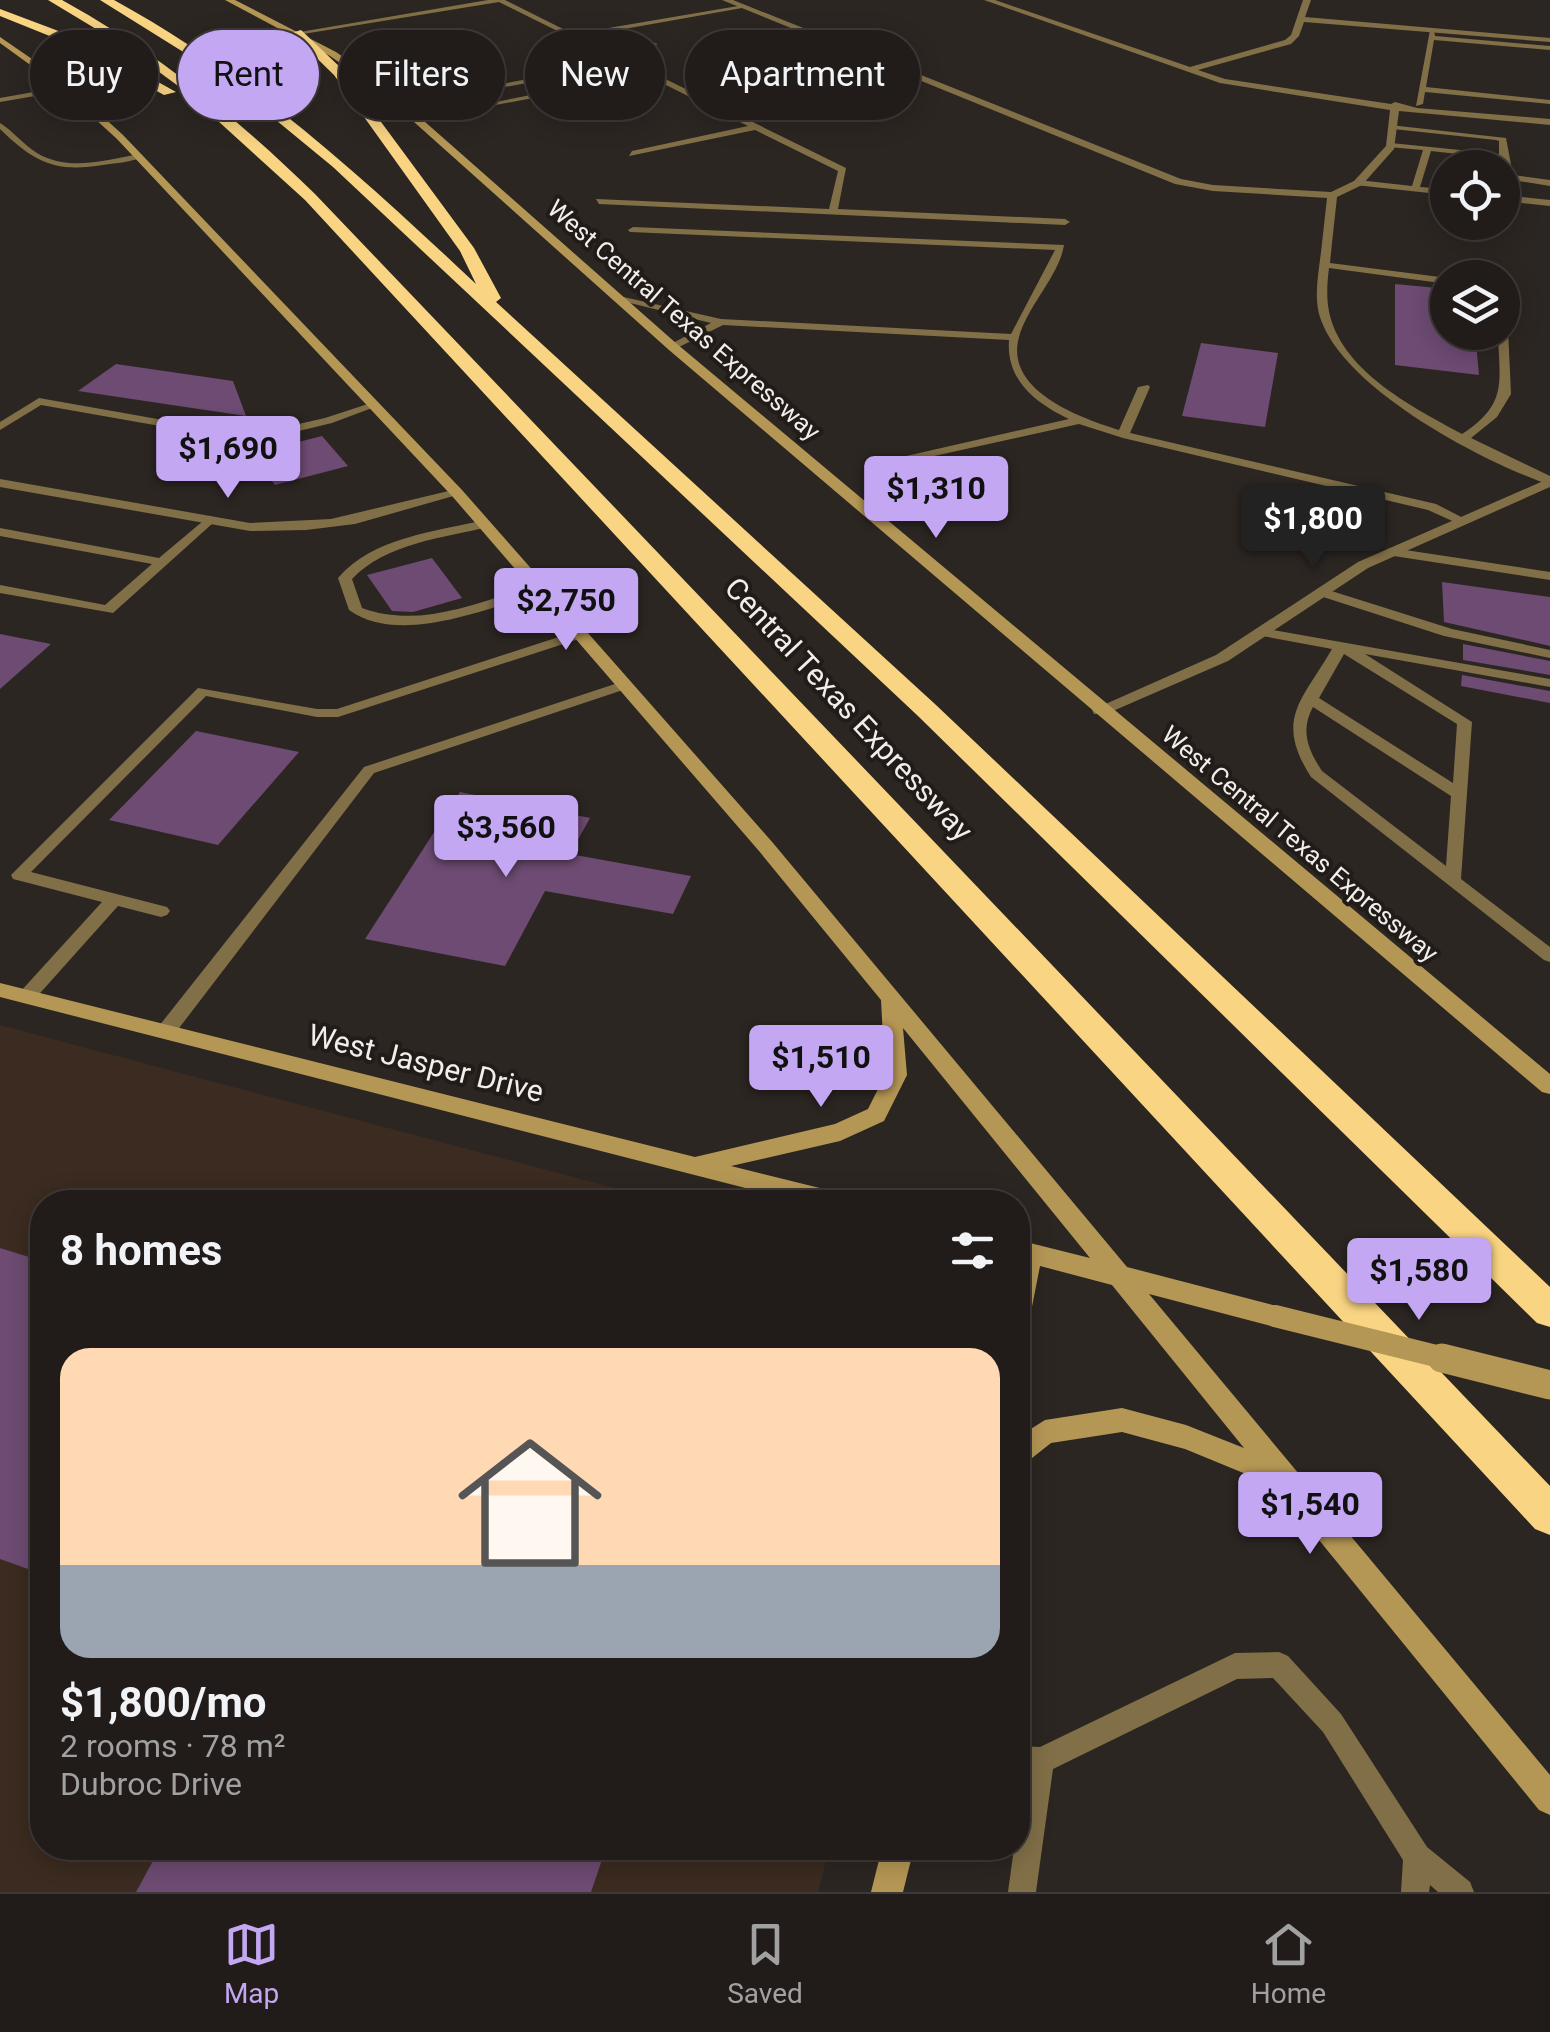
<!DOCTYPE html>
<html lang="en">
<head>
<meta charset="utf-8">
<style>
	body { margin:0; font-family:Roboto,sans-serif; background:#2d2927; color:#f1f3f6; height:100vh; display:flex; flex-direction:column; font-size:38px; white-space:nowrap }
	* { box-sizing:border-box; margin:0 }
	p { font-size:32px; color:#a2a1a2 }
	.icon { flex:none; width:55px; height:55px; fill:none; stroke:currentColor; stroke-width:2; stroke-linecap:round; stroke-linejoin:round }
	.map { position:relative; flex:1; overflow:hidden }
	.drawer { position:absolute; left:30px; top:1190px; width:1000px; height:670px; display:flex; flex-direction:column; background:#211c1a; border-radius:40px; box-shadow:0 5px 25px #0003,0 0 0 2px #3e3a39 }
	.drawer>* { flex:none }
	.hud { position:absolute; left:30px; top:30px; width:1000px; height:90px; display:flex; gap:20px }
	.fabs { position:absolute; left:1430px; top:150px; display:grid; gap:20px }
	.fabs a { display:grid; place-items:center; width:90px; height:90px; border-radius:50%; background:#211c1a; box-shadow:0 5px 25px #0003,0 0 0 2px #3e3a39; font-size:50px }
	.price { position:absolute; translate:-50% -85px; padding:0 22px; border-radius:10px; background:#c3a7f2; color:#111; font-size:32px; line-height:65px; filter:drop-shadow(0 2px 5px #0008) }
	.price::after { content:''; position:absolute; left:50%; top:60px; width:30px; height:22px; margin-left:-15px; background:inherit; clip-path:polygon(0 0,100% 0,50% 100%) }
	.price.on { background:#222; color:#fff }
	ul { padding:0; list-style:none }
	li { display:grid; align-content:center; gap:20px; height:530px; padding:0 30px }
	li span { display:grid; place-items:center; height:310px; border-radius:30px; color:#555 }
	li>.icon { margin-inline-start:auto }
	span .icon { width:180px; height:180px; fill:#fffc; stroke-width:1 }
	li b { font-size:42px }
	h2 { display:flex; justify-content:space-between; align-items:center; height:120px; padding:0 30px; font-size:42px }
	.tag { padding:0 35px; border-radius:45px; background:#211c1a; box-shadow:0 5px 25px #0003,0 0 0 2px #3e3a39; font-size:35px; line-height:90px }
	.tag.on { background:#c3a7f2; color:#111 }
	.tabs { display:flex; justify-content:space-around; align-items:center; height:140px; border-top:2px solid #3e3a39; background:#211c1a; font-size:28px; color:#a2a1a2 }
	.tabs a { display:grid; justify-items:center; gap:5px }
	.tabs .on { color:#c3a7f2 }
	.map>svg:first-child { display:block }
	.education { fill:#3b2b20 }
	.building { fill:#6d4b72 }
	.lines { fill:none; stroke-linecap:round; stroke-linejoin:round }
	.lane { fill:#816f47; fill-rule:evenodd }
	.street { fill:#816f47; fill-rule:evenodd }
	.secondary { fill:#b59755; fill-rule:evenodd }
	.highway { fill:#f9d483; fill-rule:evenodd }
	.secondary-bridge-far1 { stroke:#b59755; stroke-width:22 }
	.secondary-bridge { stroke:#b59755; stroke-width:29 }
	.labels { text-anchor:middle; dominant-baseline:central; stroke-width:8; stroke-linejoin:round; paint-order:stroke }
	.far-street-label { font-size:25px; fill:#f2eeec; stroke:#221c19 }
	.street-label { font-size:30px; fill:#f2eeec; stroke:#221c19 }
</style>
</head>
<body>
<div class="map">
<svg width="1550" height="1892" viewBox="0 0 1550 1892">
	<rect width="100%" height="100%" fill="#2c2622"/>
	<path class="education" d="M0,1025L667,1202H42V1848H829L818,1892H0Z"/>
	<path class="building" d="M1395,284L1448,289V332H1475L1479,375L1395,365Z
		M1201,343L1278,353L1265,427L1182,416Z
		M116,364L233,381L246,416L78,391Z
		M322,436L348,466L275,485L251,454Z
		M432,558L462,598L413,612L392,611L367,575Z
		M1442,582L1550,597V646L1444,622Z
		M0,634L51,644L0,689Z
		M1463,644L1550,661V675L1463,660Z
		M1462,675L1550,691V703L1461,686Z
		M196,731L299,752L218,845L109,820Z
		M460,792L590,818L570,854L691,876L673,914L545,891L505,966L365,939Z
		M0,1248L42,1261V1574L0,1559Z
		M160,1848H606L591,1892H136Z"/>
	<g class="lines">
		<path class="lane" d="M488,0H505L573,34L744,5L742,8L624,29L657,44L654,48L616,30L580,37L846,168L838,209L1065,219L1070,222L1065,225L599,204L596,199L829,209L838,171L755,130L629,156L632,151L748,126L626,65L461,95L437,102L411,115L408,111L431,98L444,95L375,86L379,84L445,91L448,94L620,62L499,2L297,35L294,33Z
			M1430,30H1434L1435,36L1550,46V50L1434,40L1426,87L1550,100V104L1425,92L1423,104L1416,106Z
			M621,77L624,81L485,107L481,105Z
			M67,86L70,90L0,102V98Z
			M0,123C13,131 23,144 37,153C68,172 106,160 139,154L143,157C131,162 117,163 103,165C55,173 34,162 0,129Z
			M1390,125L1506,138L1513,175L1550,180V186L1506,179L1502,159L1431,151L1420,187L1448,189V195L1355,185L1358,180L1412,186L1423,150L1388,147L1391,143L1499,154V141L1496,140L1393,129Z
			M1502,195L1550,200V206L1502,201Z
			M633,227L1064,245C1059,276 1028,305 1019,337C1004,391 1081,418 1119,430L1138,387L1148,385L1150,387L1130,433L1436,504L1469,521L1459,524L1428,510L1123,438L1079,424L880,468V462L1069,419C1035,403 1006,380 1009,340L723,325L673,350L668,347L669,345L711,323L614,299L619,296L721,319L1011,334L1055,250L630,232L628,230Z
			M1327,240L1332,243L1330,263L1448,278V284L1329,268C1327,284 1326,300 1330,316C1345,373 1414,408 1462,434C1509,403 1499,382 1498,332H1502V285L1506,286L1511,394L1497,417L1471,438L1550,476V485C1483,462 1346,390 1321,320C1312,297 1320,267 1322,243Z
			M39,398L180,423L220,442L325,418L374,402L380,405L332,423L219,450L177,429L41,405L0,430V422Z
			M209,516L213,517V523L113,613L0,593V585L105,605L152,564L0,536V528L159,558Z
			M484,520L490,524L488,527C443,538 386,543 352,579L362,608C422,630 482,600 540,584L547,588L545,591C491,607 400,647 349,610L338,578C373,537 435,532 484,520Z
			M1392,548L1550,572V580L1387,555V549Z
			M1322,588L1452,629L1550,650V658L1444,636L1317,595L1315,592Z
			M1262,628L1550,679V687L1365,654L1472,722L1461,879L1550,947V962L1544,960L1311,777C1274,719 1302,701 1332,649L1257,635V629ZM1344,654L1457,724L1453,783L1319,698ZM1313,707L1451,796L1446,866L1322,771C1308,750 1300,730 1313,707Z
			M580,630L585,631V637L338,717H317L206,696L31,872L167,907L170,911L167,915L161,917L118,906L33,1001H21L18,996L21,991L102,902L13,879L11,875L198,688L317,709H337Z
			M624,681L631,685L629,688L374,773L173,1036H159L157,1031L159,1026L364,767Z
			M1279,1652L1288,1656L1341,1714L1427,1847L1470,1882L1474,1892H1438L1430,1885L1429,1892H1401L1403,1860L1323,1732L1273,1678L1237,1679L1053,1769L1036,1892H1008L1014,1848H1018L1026,1773L1018,1772V1746L1040,1747L1235,1653Z"/>
		<path class="street" d="M722,0H733L1181,179L1213,185L1331,192L1354,181L1386,146L1390,110L1220,83L984,0H995L1190,67L1285,40L1291,35L1303,0H1311L1305,17L1550,38V42L1304,22L1299,36L1291,44L1198,70L1225,79L1391,104L1395,102L1417,108L1550,119V125L1399,111L1394,149L1362,185L1337,197L1332,243L1327,246L1322,243L1327,198L1213,191L1175,184Z
			M1550,478V487L1368,568L1228,661L1106,714H1094L1092,710L1216,655L1358,562Z
			M0,479L250,523L331,519L457,489L464,493L355,524L306,530L250,531L0,487Z"/>
		<path class="secondary" d="M225,0H235L336,52L382,84L677,344L1550,1074V1094L1542,1092L669,350L376,88L330,56Z
			M0,37L64,81L123,135L462,490L773,843L1127,1267L1284,1308L1287,1316L1284,1324L1275,1327L1149,1294L1550,1775V1815L1539,1810L1275,1486L1185,1449L1122,1432L1051,1443L1027,1462L1018,1465V1437L1045,1420L1122,1408L1186,1425L1244,1448L1112,1285L1040,1266L1030,1317L1027,1325L1018,1328V1240L1090,1258L903,1028L907,1075L884,1121L840,1141L731,1166L836,1192L844,1195L848,1202H800L0,997V983L695,1157L835,1124L868,1109L885,1075L881,1000L759,851L452,496L117,139L58,85L0,43Z
			M882,1848H914L903,1892H871Z"/>
		<path class="highway" d="M48,0H62C157,52 238,119 315,194L1550,1486V1535L1535,1529L305,200L185,91L121,44Z
			M100,0H114C254,77 361,176 476,284L460,251L334,75L291,33L301,30L342,69L474,248L501,298L496,302L936,705L1550,1287V1327L1537,1323L918,716L333,167L225,78Z
			M0,9L85,41L176,92L164,95L77,47L0,16Z"/>
		<path class="secondary-bridge-far1" d="M1275,1316L1452,1360"/>
		<path class="secondary-bridge" d="M1442,1358L1550,1385"/>
	</g>
	<g class="labels">
		<g class="far-street-label">
			<text transform="translate(684 320) rotate(41)">West Central Texas Expressway</text>
			<text transform="translate(1300 844) rotate(40)">West Central Texas Expressway</text>
		</g>
		<g class="street-label">
			<text transform="translate(849 709) rotate(47)">Central Texas Expressway</text>
			<text transform="translate(426 1063) rotate(14)">West Jasper Drive</text>
		</g>
	</g>
</svg>
<div class="fabs">
<a><svg class="icon" aria-label="locate" viewBox="0 0 24 24"><circle cx="12" cy="12" r="6"/><path d="M12 2v4M12 18v4M2 12h4M18 12h4"/></svg></a>
<a><svg class="icon" aria-label="layers" viewBox="0 0 24 24"><path d="M12 4l9 5-9 5-9-5zM3 14l9 5 9-5"/></svg></a>
</div>
<b class="price" style="left:228px;top:501px">$1,690</b>
<b class="price" style="left:936px;top:541px">$1,310</b>
<b class="price on" style="left:1313px;top:571px">$1,800</b>
<b class="price" style="left:566px;top:653px">$2,750</b>
<b class="price" style="left:506px;top:880px">$3,560</b>
<b class="price" style="left:821px;top:1110px">$1,510</b>
<b class="price" style="left:1419px;top:1323px">$1,580</b>
<b class="price" style="left:1310px;top:1557px">$1,540</b>
<div class="hud">
<a class="tag">Buy</a>
<a class="tag on">Rent</a>
<a class="tag">Filters</a>
<a class="tag">New</a>
<a class="tag">Apartment</a>
</div>
<section class="drawer">
<h2>8 homes<svg class="icon" aria-label="filters" viewBox="0 0 24 24"><path d="M4 7h16M4 17h16"/><circle cx="9" cy="7" r="2"/><circle cx="15" cy="17" r="2"/></svg></h2>
<ul>
<li><span style="background:linear-gradient(#ffd9b3 70%,#9aa5b1 0)"><svg class="icon" aria-label="home" viewBox="0 0 24 24"><path d="M3 11l9-7 9 7M6 9v11h12V9"/></svg></span><div><b>$1,800/mo</b><p>2 rooms · 78 m²</p><p>Dubroc Drive</p></div></li>
</ul>
</section>
</div>
<nav class="tabs">
<a class="on"><svg class="icon" aria-label="map" viewBox="0 0 24 24"><path d="M3 6l6-2 6 2 6-2v14l-6 2-6-2-6 2zM9 4v14M15 6v14"/></svg>Map</a>
<a><svg class="icon" aria-label="saved" viewBox="0 0 24 24"><path d="M7 4h10v16l-5-4-5 4z"/></svg>Saved</a>
<a><svg class="icon" aria-label="home" viewBox="0 0 24 24"><path d="M3 11l9-7 9 7M6 9v11h12V9"/></svg>Home</a>
</nav>
</body>
</html>
